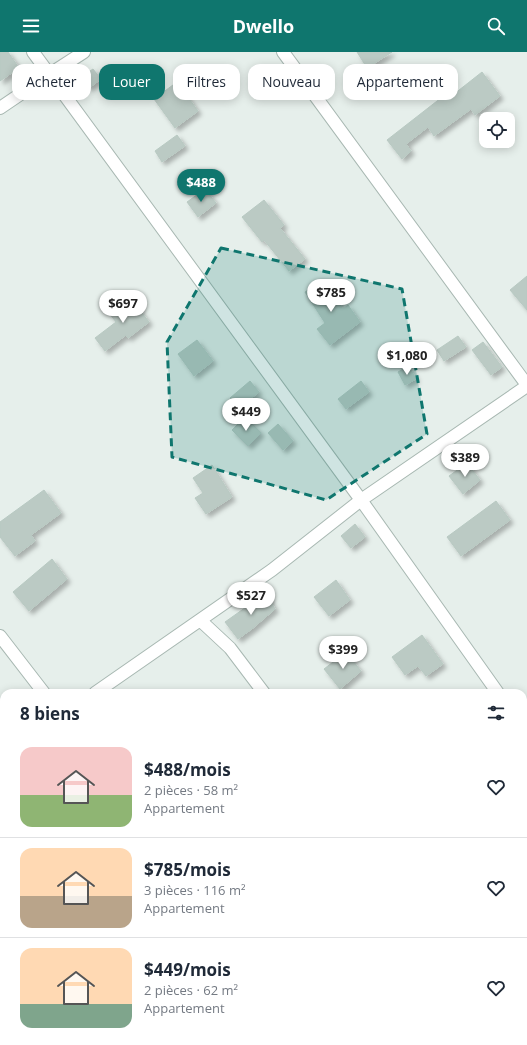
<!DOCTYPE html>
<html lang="fr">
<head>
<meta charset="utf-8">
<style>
	body { margin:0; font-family:"Open Sans",sans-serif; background:#f2f2f3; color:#1f2937; height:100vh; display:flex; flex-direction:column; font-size:15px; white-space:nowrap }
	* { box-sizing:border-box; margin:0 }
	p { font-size:13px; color:#747a83 }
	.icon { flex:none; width:22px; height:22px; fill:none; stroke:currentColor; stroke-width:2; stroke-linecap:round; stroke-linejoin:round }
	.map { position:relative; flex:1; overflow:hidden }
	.sheet { position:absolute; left:0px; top:637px; width:527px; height:356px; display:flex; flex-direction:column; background:#fff; border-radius:12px 12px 0 0; box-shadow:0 2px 10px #0003 }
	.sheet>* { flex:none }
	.guide { position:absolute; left:12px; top:12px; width:503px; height:36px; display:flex; gap:8px }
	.buttons { position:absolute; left:479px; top:60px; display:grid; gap:8px }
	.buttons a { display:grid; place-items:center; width:36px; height:36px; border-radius:8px; background:#fff; box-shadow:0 2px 10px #0003; font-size:20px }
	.price { position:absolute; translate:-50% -34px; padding:0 9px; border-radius:14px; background:#fff; color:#222; font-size:13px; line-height:26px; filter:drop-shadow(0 1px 2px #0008) }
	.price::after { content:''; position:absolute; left:50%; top:24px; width:12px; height:9px; margin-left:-6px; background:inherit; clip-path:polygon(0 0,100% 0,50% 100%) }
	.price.active { background:#0f766e; color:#fff }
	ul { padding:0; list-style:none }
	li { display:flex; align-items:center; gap:12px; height:100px; padding:0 20px }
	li+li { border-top:1px solid #e0e1e3 }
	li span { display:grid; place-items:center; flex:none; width:112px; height:80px; border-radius:12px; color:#555 }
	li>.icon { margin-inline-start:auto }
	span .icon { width:48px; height:48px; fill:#fffc; stroke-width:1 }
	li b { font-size:17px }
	h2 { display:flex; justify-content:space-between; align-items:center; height:48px; padding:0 20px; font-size:17px }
	.chip { padding:0 14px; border-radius:12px; background:#fff; box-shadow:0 2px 10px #0003; font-size:14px; line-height:36px }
	.chip.active { background:#0f766e; color:#fff }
	header { display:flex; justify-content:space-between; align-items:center; height:52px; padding:0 20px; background:#0f766e; color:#fff; font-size:18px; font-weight:700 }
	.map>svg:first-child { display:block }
	.building { fill:#bbcac4; stroke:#b8c9c2; filter:url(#shadow) }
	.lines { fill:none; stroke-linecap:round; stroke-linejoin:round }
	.minor-casing { stroke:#a8b8b2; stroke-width:14 }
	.minor { stroke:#fff; stroke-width:12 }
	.marked { fill:#0f766e; fill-opacity:0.2; stroke:#0f766e; stroke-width:3; stroke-dasharray:8 5; stroke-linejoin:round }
</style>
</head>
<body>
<header><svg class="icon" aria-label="menu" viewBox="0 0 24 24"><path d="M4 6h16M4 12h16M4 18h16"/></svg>Dwello<svg class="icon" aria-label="search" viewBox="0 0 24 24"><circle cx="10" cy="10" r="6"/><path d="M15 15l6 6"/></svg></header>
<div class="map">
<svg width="527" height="993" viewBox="0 0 527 993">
	<defs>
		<filter id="shadow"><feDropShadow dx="3.5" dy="3.5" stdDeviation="2" flood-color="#0004"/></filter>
	</defs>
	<rect width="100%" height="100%" fill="#e6efeb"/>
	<path class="building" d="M0,0H8L19,16L0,29Z
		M357,0H392L367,16Z
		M93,17L101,27L89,36L81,25Z
		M482,20L500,44L475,63L471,57L434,84L428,75L406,92L411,99L402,107L387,88L446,42L449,46Z
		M177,30L198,59L175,76L154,47Z
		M177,83L185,94L162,110L155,99Z
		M205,137L216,151L198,165L187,150Z
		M264,148L284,173L280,176L305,207L289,219L264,188L262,190L242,165Z
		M527,224V258L510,238Z
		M324,228L343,257L348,253L360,270L330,293L317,277L325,271L305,240Z
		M130,245L149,270L128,286L126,283L105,299L95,286L116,270L109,261Z
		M458,284L466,295L444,309L437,298Z
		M197,288L213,309L194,324L178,302Z
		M483,290L502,315L491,323L472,298Z
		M409,314L416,327L405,333L398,320Z
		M250,329L259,340L239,356L230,346Z
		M361,329L369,340L346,357L338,347Z
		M245,365L261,381L248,394L232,378Z
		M278,372L293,389L283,398L268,381Z
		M467,411L480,428L463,442L449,424Z
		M212,413L232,445L206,462L195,446L203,441L193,426Z
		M44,438L61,461L31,483L35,489L15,504L0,485V470Z
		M496,449L510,468L461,504L447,485Z
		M355,472L365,485L351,496L341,484Z
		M52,507L67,527L29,559L13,540Z
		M336,528L350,548L329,564L314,545Z
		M266,541L275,557L253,576L238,587L225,570Z
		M422,583L443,612L426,624L418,614L405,623L392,605Z
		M346,600L361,619L340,637L324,617Z"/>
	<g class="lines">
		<g class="minor-casing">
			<path id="minor" d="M33,0L361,448L498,641
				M283,0L527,333
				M0,56L50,22L84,0
				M201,569L230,596L264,641
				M0,584L44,641
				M95,641L272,518L361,448L527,334
				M523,676L527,681
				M0,722L4,718
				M0,797H4
				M0,904L4,911
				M523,978L527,976
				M58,989L61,993
				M282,989L284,993
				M499,993L506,989"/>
		</g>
		<use href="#minor" class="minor"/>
	</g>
	<path class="marked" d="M221,196L402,237L427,382L326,448L172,405L167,290Z"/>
</svg>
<div class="buttons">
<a><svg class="icon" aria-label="locate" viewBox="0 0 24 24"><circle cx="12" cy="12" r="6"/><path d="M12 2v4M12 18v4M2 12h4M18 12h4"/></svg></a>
</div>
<b class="price active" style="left:201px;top:151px">$488</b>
<b class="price" style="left:331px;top:261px">$785</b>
<b class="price" style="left:123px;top:272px">$697</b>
<b class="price" style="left:407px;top:324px">$1,080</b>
<b class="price" style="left:246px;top:380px">$449</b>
<b class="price" style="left:465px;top:426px">$389</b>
<b class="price" style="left:251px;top:564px">$527</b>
<b class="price" style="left:343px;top:618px">$399</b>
<div class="guide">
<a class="chip">Acheter</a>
<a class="chip active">Louer</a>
<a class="chip">Filtres</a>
<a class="chip">Nouveau</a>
<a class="chip">Appartement</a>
</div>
<section class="sheet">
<h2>8 biens<svg class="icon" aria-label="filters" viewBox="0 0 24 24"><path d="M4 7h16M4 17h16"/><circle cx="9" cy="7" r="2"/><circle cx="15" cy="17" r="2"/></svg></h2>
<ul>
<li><span style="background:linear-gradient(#f6c9c9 60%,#8fb573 0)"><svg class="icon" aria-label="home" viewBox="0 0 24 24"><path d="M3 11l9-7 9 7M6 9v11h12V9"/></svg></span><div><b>$488/mois</b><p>2 pièces · 58 m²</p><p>Appartement</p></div><svg class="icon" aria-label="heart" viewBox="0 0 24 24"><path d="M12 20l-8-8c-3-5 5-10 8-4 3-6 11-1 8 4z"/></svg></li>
<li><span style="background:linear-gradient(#ffd9b3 60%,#b9a48a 0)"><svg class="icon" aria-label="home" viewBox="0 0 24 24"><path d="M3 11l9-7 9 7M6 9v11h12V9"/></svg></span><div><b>$785/mois</b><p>3 pièces · 116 m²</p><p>Appartement</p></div><svg class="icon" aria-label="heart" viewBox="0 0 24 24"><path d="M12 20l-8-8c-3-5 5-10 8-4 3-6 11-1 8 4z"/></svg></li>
<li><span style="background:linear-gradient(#ffd9b3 70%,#7fa58c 0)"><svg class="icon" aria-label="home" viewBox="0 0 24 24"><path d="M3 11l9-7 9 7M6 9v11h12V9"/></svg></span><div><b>$449/mois</b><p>2 pièces · 62 m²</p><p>Appartement</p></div><svg class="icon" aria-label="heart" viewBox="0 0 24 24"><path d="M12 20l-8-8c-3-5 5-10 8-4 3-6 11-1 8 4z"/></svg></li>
</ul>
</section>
</div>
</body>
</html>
